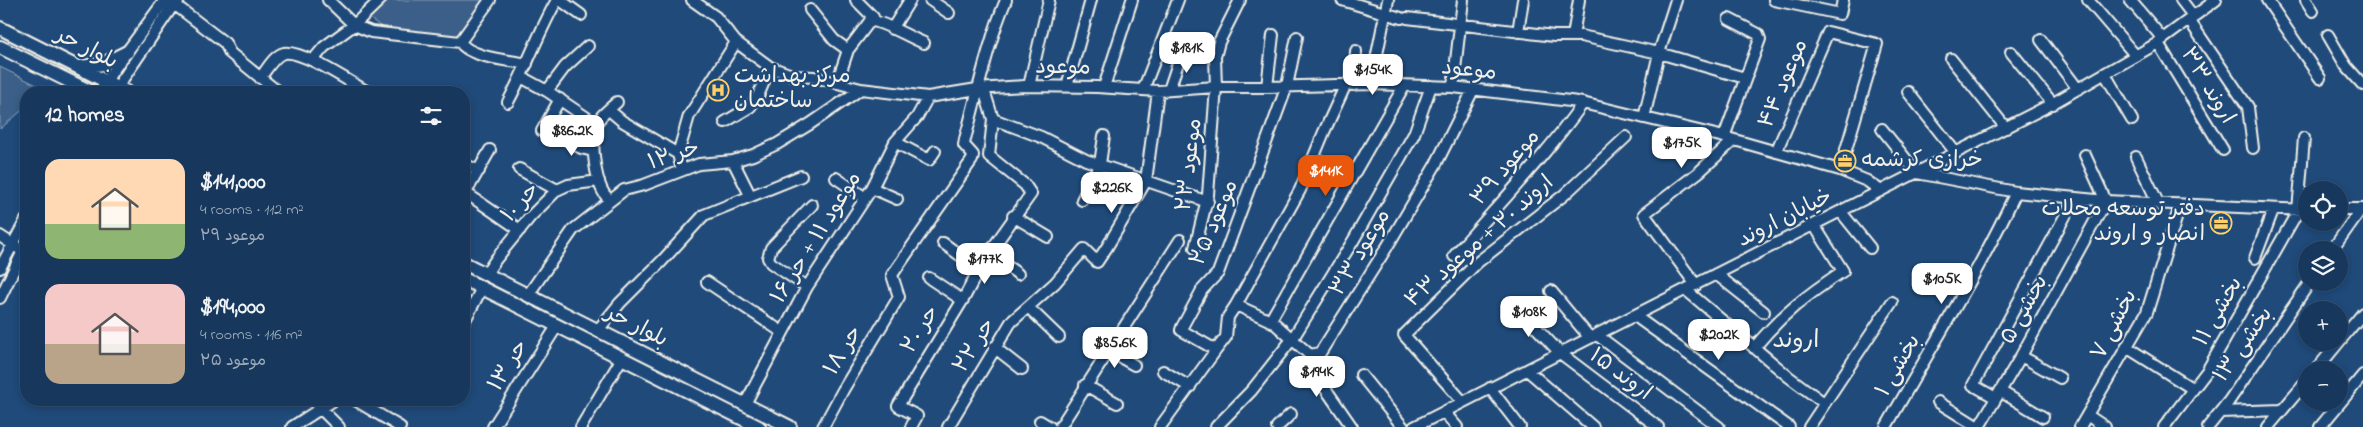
<!DOCTYPE html>
<html lang="en">
<head>
<meta charset="utf-8">
<style>
	body { margin:0; font-family:"Indie Flower","Playpen Sans Arabic",sans-serif; background:#203f62; color:#f1f3f6; height:100vh; display:flex; flex-direction:column; font-size:19px; white-space:nowrap }
	* { box-sizing:border-box; margin:0 }
	p { font-size:16px; color:#9eacbb }
	.icon { flex:none; width:28px; height:28px; fill:none; stroke:currentColor; stroke-width:2; stroke-linecap:round; stroke-linejoin:round }
	.map { position:relative; flex:1; overflow:hidden }
	.side { position:absolute; left:20px; top:86px; width:450px; height:320px; display:flex; flex-direction:column; background:#17385c; border-radius:20px; box-shadow:0 2px 8px #0003,0 0 0 1px #365272 }
	.side>* { flex:none }
	.controls { position:absolute; left:2298px; top:181px; display:grid; gap:10px }
	.controls a { display:grid; place-items:center; width:50px; height:50px; border-radius:50%; background:#17385c; box-shadow:0 2px 8px #0003,0 0 0 1px #365272; font-size:25px }
	.price { position:absolute; translate:-50% -42px; padding:0 11px; border-radius:10px; background:#fff; color:#222; font-size:16px; line-height:32px; filter:drop-shadow(0 1px 2px #0008) }
	.price::after { content:''; position:absolute; left:50%; top:30px; width:15px; height:11px; margin-left:-8px; background:inherit; clip-path:polygon(0 0,100% 0,50% 100%) }
	.price.active { background:#ea580c; color:#fff }
	ul { padding:0; list-style:none }
	li { display:flex; align-items:center; gap:15px; height:125px; padding:0 25px }
	li span { display:grid; place-items:center; flex:none; width:140px; height:100px; border-radius:15px; color:#555 }
	li>.icon { margin-inline-start:auto }
	span .icon { width:60px; height:60px; fill:#fffc; stroke-width:1 }
	li b { font-size:21px }
	h2 { display:flex; justify-content:space-between; align-items:center; height:60px; padding:0 25px; font-size:21px }
	.map>svg:first-child { display:block }
	.green { fill:#3a5f88; stroke:#97a8b8 }
	.lines { fill:none; stroke-linecap:round; stroke-linejoin:round }
	.minor-casing { stroke:#f4f1e8; stroke-width:14 }
	.major-casing { stroke:#f4f1e8; stroke-width:16 }
	.minor { stroke:#1f4a7a; stroke-width:10 }
	.major { stroke:#1f4a7a; stroke-width:12 }
	.labels { text-anchor:middle; dominant-baseline:central; stroke-width:4.5; stroke-linejoin:round; paint-order:stroke }
	.street-label { font-size:22px; fill:#f4f1e8; stroke:#1f4a7a }
	.poi-label { font-size:22px; fill:#f4f1e8; stroke:#1f4a7a; text-anchor:start }
	.neighbourhood-label { font-size:24px; fill:#f4f1e8; stroke:#1f4a7a }
</style>
</head>
<body>
<div class="map">
<svg width="2363" height="427" viewBox="0 0 2363 427">
	<rect width="100%" height="100%" fill="#1f4a7a"/>
	<filter id="ink" filterUnits="userSpaceOnUse"><feTurbulence type="fractalNoise" baseFrequency=".02" numOctaves="2"/><feDisplacementMap in="SourceGraphic" scale="10" xChannelSelector="R" yChannelSelector="G"/><feConvolveMatrix kernelMatrix="1 2 1 2 8 2 1 2 1" color-interpolation-filters="sRGB"/></filter>
	<g filter="url(#ink)">
		<path class="green" d="M388,0H483L456,36L383,28L369,18Z
			M0,67L47,90L44,92H26V107L0,129Z"/>
		<g class="lines">
			<g class="minor-casing">
				<path id="minor" d="M328,0L354,25L371,32L460,42L490,0
					M560,0L581,15
					M692,0L716,17L736,42L770,67L795,76L814,77L861,89L928,97L977,89L1024,86L1097,87L1158,91L1216,87H1267L1371,84L1453,87L1578,102L1724,137L1840,170L1867,181L1881,191
					M930,0L949,13
					M1342,0L1401,18
					M1774,0L1840,14L1843,0
					M2088,0L2136,56
					M2130,0L2163,39
					M2181,0L2194,17
					M2267,0L2320,78
					M2306,0L2313,11
					M174,4L225,43L230,53L278,92
					M810,10L834,40L848,50
					M1407,18L1554,36H1581L1659,53L1745,78
					M870,20C889,24 906,36 924,43
					M2189,20L2248,107L2253,148
					M892,29L910,0
					M1518,32L1523,0
					M2328,35L2346,66L2363,85
					M1573,36L1579,0
					M1297,37L1287,86L1218,273L1202,290L1182,327L1181,330L1216,350L1226,337L1228,317L1236,305L1273,322L1310,355L1320,353L1387,247L1436,164L1473,90
					M2041,40L2078,89
					M460,42C470,58 509,60 527,64
					M2158,43L2223,150
					M2011,52L2053,104
					M1951,59L2006,128
					M313,60L324,47L354,25L380,0
					M2105,74L2132,120
					M521,77L547,91L596,124
					M260,78C266,71 274,55 284,53C303,50 351,83 368,92
					M837,83L848,50L873,17L856,0
					M1371,84L1388,0
					M1354,85L1356,51
					M1029,86L1049,0
					M1067,86L1091,0
					M1104,87L1132,0
					M1267,87L1273,35
					M1453,87L1463,0
					M1143,90L1178,0
					M1169,90L1182,51
					M547,91L565,67L588,46
					M100,92L112,72L165,0
					M114,92L174,4L179,0
					M1908,92L1956,153
					M508,102C526,69 538,33 557,0
					M609,110L622,121L678,154
					M1644,118L1659,53L1676,0
					M993,119L1041,137L1086,160L1208,202
					M725,122L750,107L758,96L770,67
					M1882,129L1917,173L2016,192L2106,201L2306,210
					M542,131L560,99
					M560,136L581,148L593,151
					M1724,137L1760,39L1758,34L1729,19
					M895,142L929,160L935,151
					M1776,152L1828,32L1877,44L1840,170
					M2136,157L2159,205
					M733,161L750,195
					M464,164L479,171
					M519,169L557,190
					M682,170L678,154L689,116L736,42
					M836,178L864,197
					M872,188L897,199
					M466,193L520,230
					M464,196L490,150
					M609,199C595,188 590,142 596,125C598,117 611,108 617,102
					M1082,200L1100,164L1104,136
					M2339,209H2363
					M1841,212L1870,248
					M1013,216L1048,237
					M0,236L18,248
					M943,243L979,269
					M1195,248L1208,195L1216,87L1215,57L1219,42L1240,0
					M2332,250L2361,209
					M989,253L1018,274
					M1454,256C1498,205 1544,158 1583,103
					M2255,258L2273,210
					M0,268L26,220
					M486,274L496,259L530,217L557,190L568,185L599,181
					M1716,274L1764,312
					M929,278L962,300
					M707,282L782,332
					M1696,285L1644,214L1699,172L1734,140
					M807,287L771,263L768,258L771,248L812,205
					M1686,290L1789,377L1824,403
					M1551,291L1590,338
					M528,295L573,230L624,190L644,185L699,164L733,161L753,155L777,144L810,124L861,89
					M0,298L26,245
					M1236,305L1300,190L1324,132L1346,84
					M1515,305L1560,353L1658,427
					M1028,307L1059,337
					M1635,316L1789,427
					M1270,321L1404,86
					M464,322L482,288
					M598,330L620,303L662,261L704,215L801,176
					M1597,335L1719,427
					M2339,342L2363,313
					M994,347L1022,369
					M1754,348C1782,314 1807,295 1843,271L1814,225
					M2128,348L2193,389
					M1109,351L1134,365
					M2021,356L2060,378
					M1303,365L1325,388L1352,427
					M1527,370L1593,427
					M2316,370L2339,342
					M1163,371L1190,387
					M1361,375L1403,427
					M1085,385L1117,403
					M1490,388L1520,427
					M2000,391L2043,417
					M1996,398L1973,385L2075,198
					M312,400L339,427
					M355,400L400,427
					M1463,402L1404,335L1478,262L1564,195L1626,137
					M1938,402L1978,427
					M745,404L807,287L872,188L895,142L917,117L928,97
					M1444,412L1457,427
					M2220,412L2282,410
					M2087,415L2105,427
					M1040,421L1050,427
					M292,427L334,400
					M493,427L557,326
					M581,427L622,358
					M823,427L843,390L899,297L892,275L972,160L973,155L964,145L965,139C978,92 987,45 1006,0
					M911,427L917,416L898,406L964,298L984,260L1031,194L1025,185L989,156L993,119L984,90
					M948,427L1011,322L1055,283L1084,249L1097,262L1107,247L1146,181L1158,91
					M1060,427L1180,240
					M1160,427L1216,350
					M1216,427L1252,390L1293,338L1353,241L1414,134L1431,86
					M1277,427L1291,414
					M1414,427L2048,106L2156,44L2216,0
					M1809,427L1892,302
					M1886,427C1930,349 1978,274 2016,192
					M1979,427L2021,356L2106,201L2085,155
					M2080,427L2147,312L2180,206
					M2164,427L2207,371L2298,211L2304,138
					M2208,427L2229,401L2310,282
					M2268,427L2306,382
					M2320,427L2363,375"/>
			</g>
			<g class="major-casing">
				<path id="major" d="M0,28L127,92
					M0,47L91,92
					M80,67L103,64L127,52
					M464,263L790,427
					M464,279L759,427"/>
			</g>
			<use href="#minor" class="minor"/>
			<use href="#major" class="major"/>
		</g>
	</g>
	<defs>
		<g id="hospital-ring" transform="scale(1.125)"><circle r="9.5" fill="#1f4a7a" stroke="#ffd166" stroke-width="1.5"/><path d="M-5-5h3v3.5h4V-5h3V5h-3V1.5h-4V5h-3Z" fill="#ffd166"/></g>
		<g id="office-ring" transform="scale(1.125)"><circle r="9.5" fill="#1f4a7a" stroke="#ffd166" stroke-width="1.5"/><path d="M-6-3h4V-5.5h4V-3h4V5H-6ZM-1-4.5V-3h2v-1.5ZM-6 0V1H6V0Z" fill="#ffd166"/></g>
	</defs>
	<g fill-rule="evenodd">
		<use href="#hospital-ring" x="718" y="90"/>
		<use href="#office-ring" x="1845" y="161"/>
		<use href="#office-ring" x="2221" y="223"/>
	</g>
	<g class="labels">
		<g class="street-label">
			<text transform="translate(86 49) rotate(27)">بلوار حر</text>
			<text transform="translate(1063 68) rotate(1)">موعود</text>
			<text transform="translate(1469 71) rotate(6)">موعود</text>
			<text transform="translate(1784 84) rotate(-67)">موعود ۴۴</text>
			<text transform="translate(2207 86) rotate(59)">اروند ۳۳</text>
			<text transform="translate(674 156) rotate(-18)">حر ۱۲</text>
			<text transform="translate(1190 165) rotate(-83)">موعود ۲۳</text>
			<text transform="translate(1506 168) rotate(-49)">موعود ۳۹</text>
			<text transform="translate(521 203) rotate(-48)">حر ۱۰</text>
			<text transform="translate(1785 219) rotate(-27)">خیابان اروند</text>
			<text transform="translate(1215 223) rotate(-67)">موعود ۲۵</text>
			<text transform="translate(817 238) rotate(-58)">موعود ۱۱ + حر ۱۶</text>
			<text transform="translate(1480 242) rotate(-41)">اروند ۲۰ + موعود ۴۳</text>
			<text transform="translate(1361 253) rotate(-59)">موعود ۳۳</text>
			<text transform="translate(2025 310) rotate(-61)">بخشی ۵</text>
			<text transform="translate(2219 312) rotate(-60)">بخشی ۱۱</text>
			<text transform="translate(2115 325) rotate(-63)">بخشی ۷</text>
			<text transform="translate(636 327) rotate(27)">بلوار حر</text>
			<text transform="translate(921 330) rotate(-58)">حر ۲۰</text>
			<text transform="translate(2244 345) rotate(-55)">بخشی ۱۳</text>
			<text transform="translate(975 346) rotate(-58)">حر ۲۲</text>
			<text transform="translate(844 351) rotate(-59)">حر ۱۸</text>
			<text transform="translate(509 366) rotate(-58)">حر ۱۳</text>
			<text transform="translate(1899 366) rotate(-60)">بخشی ۱</text>
			<text transform="translate(1620 375) rotate(37)">اروند ۱۵</text>
		</g>
		<g class="poi-label">
			<text x="734" y="77">مرکز بهداشت<tspan x="734" dy="25">ساختمان</tspan></text>
			<text x="1861" y="161">خرازی کرشمه</text>
			<text x="2205" y="210" text-anchor="end">دفتر توسعه محلات<tspan x="2205" dy="25">انصار و اروند</tspan></text>
		</g>
		<g class="neighbourhood-label">
			<text x="1796" y="341">اروند</text>
		</g>
	</g>
</svg>
<div class="controls">
<a><svg class="icon" aria-label="locate" viewBox="0 0 24 24"><circle cx="12" cy="12" r="6"/><path d="M12 2v4M12 18v4M2 12h4M18 12h4"/></svg></a>
<a><svg class="icon" aria-label="layers" viewBox="0 0 24 24"><path d="M12 4l9 5-9 5-9-5zM3 14l9 5 9-5"/></svg></a>
<a>+</a>
<a>−</a>
</div>
<b class="price" style="left:1187px;top:74px">$181K</b>
<b class="price" style="left:1373px;top:96px">$154K</b>
<b class="price" style="left:572px;top:157px">$86.2K</b>
<b class="price" style="left:1682px;top:169px">$175K</b>
<b class="price active" style="left:1326px;top:197px">$141K</b>
<b class="price" style="left:1112px;top:214px">$226K</b>
<b class="price" style="left:985px;top:285px">$177K</b>
<b class="price" style="left:1942px;top:305px">$105K</b>
<b class="price" style="left:1529px;top:338px">$108K</b>
<b class="price" style="left:1719px;top:361px">$202K</b>
<b class="price" style="left:1115px;top:369px">$85.6K</b>
<b class="price" style="left:1317px;top:398px">$194K</b>
<section class="side">
<h2>12 homes<svg class="icon" aria-label="filters" viewBox="0 0 24 24"><path d="M4 7h16M4 17h16"/><circle cx="9" cy="7" r="2"/><circle cx="15" cy="17" r="2"/></svg></h2>
<ul>
<li><span style="background:linear-gradient(#ffd9b3 65%,#8fb573 0)"><svg class="icon" aria-label="home" viewBox="0 0 24 24"><path d="M3 11l9-7 9 7M6 9v11h12V9"/></svg></span><div><b>$141,000</b><p>4 rooms · 112 m²</p><p>موعود ۲۹</p></div></li>
<li><span style="background:linear-gradient(#f6c9c9 60%,#b9a48a 0)"><svg class="icon" aria-label="home" viewBox="0 0 24 24"><path d="M3 11l9-7 9 7M6 9v11h12V9"/></svg></span><div><b>$194,000</b><p>4 rooms · 116 m²</p><p>موعود ۲۵</p></div></li>
</ul>
</section>
</div>
</body>
</html>
